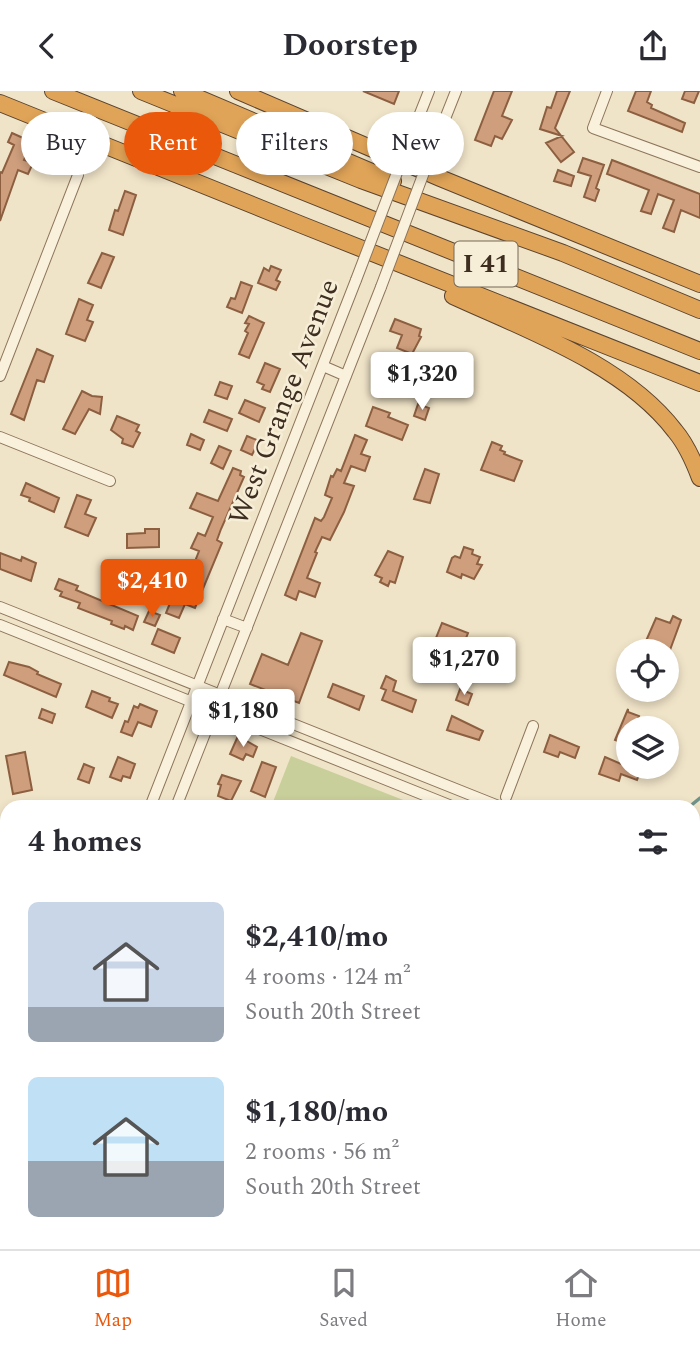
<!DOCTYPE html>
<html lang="en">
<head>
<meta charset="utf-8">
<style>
	body { margin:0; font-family:Spectral,serif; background:#f7f7f7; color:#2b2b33; height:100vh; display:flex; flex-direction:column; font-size:26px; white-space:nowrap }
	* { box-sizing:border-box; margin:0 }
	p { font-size:23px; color:#7c7c81 }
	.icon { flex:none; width:38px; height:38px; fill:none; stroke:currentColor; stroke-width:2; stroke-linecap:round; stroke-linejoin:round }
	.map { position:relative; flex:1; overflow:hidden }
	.details { position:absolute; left:0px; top:709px; width:700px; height:450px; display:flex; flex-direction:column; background:#fff; border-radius:21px 21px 0 0; box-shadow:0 4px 10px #0003 }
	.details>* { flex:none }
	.hud { position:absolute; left:21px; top:21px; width:658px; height:63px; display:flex; gap:14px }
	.controls { position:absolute; left:616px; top:548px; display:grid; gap:14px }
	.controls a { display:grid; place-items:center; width:63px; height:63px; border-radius:50%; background:#fff; box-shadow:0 4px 10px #0003; font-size:35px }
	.price { position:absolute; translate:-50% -60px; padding:0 16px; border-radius:7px; background:#fff; color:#222; font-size:23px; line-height:46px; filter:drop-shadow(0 2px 4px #0008) }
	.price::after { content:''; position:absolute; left:50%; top:42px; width:21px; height:16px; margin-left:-10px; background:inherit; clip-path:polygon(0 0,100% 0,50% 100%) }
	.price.active { background:#ea580c; color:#fff }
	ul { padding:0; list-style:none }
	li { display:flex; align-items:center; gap:21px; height:175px; padding:0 28px }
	li span { display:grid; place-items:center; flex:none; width:196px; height:140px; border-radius:10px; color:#555 }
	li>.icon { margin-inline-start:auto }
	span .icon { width:84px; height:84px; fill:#fffc; stroke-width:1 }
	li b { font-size:30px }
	h2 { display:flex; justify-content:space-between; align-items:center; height:84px; padding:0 28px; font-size:30px }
	.pill { padding:0 24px; border-radius:32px; background:#fff; box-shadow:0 4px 10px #0003; font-size:24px; line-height:63px }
	.pill.active { background:#ea580c; color:#fff }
	header { display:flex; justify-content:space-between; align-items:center; height:91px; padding:0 28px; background:#fff; font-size:32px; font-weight:700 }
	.menu { display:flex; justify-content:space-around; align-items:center; height:98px; border-top:2px solid #e1e1e2; background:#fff; font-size:19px; color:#7c7c81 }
	.menu a { display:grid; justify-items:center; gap:4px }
	.menu .active { color:#ea580c }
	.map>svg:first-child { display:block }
	.green { fill:#c9cf9b }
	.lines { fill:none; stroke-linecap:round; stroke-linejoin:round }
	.stream { stroke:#6f938a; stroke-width:3.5 }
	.building { fill:#cf9f7d; stroke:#8d5f41; stroke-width:2 }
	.minor-casing { stroke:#8d765c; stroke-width:12 }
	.highway-casing { stroke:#5b4430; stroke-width:18 }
	.minor { stroke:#faf1dc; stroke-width:10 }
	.highway { stroke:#e0a458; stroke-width:16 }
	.minor-bridge-casing { stroke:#8d765c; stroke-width:12; stroke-linecap:butt }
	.minor-bridge { stroke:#faf1dc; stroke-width:10 }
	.labels { text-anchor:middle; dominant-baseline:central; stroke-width:5; stroke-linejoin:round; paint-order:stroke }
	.shield { fill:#f7eed8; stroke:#756857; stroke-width:2 }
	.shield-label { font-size:26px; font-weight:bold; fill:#3d2e20 }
	.street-label { font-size:28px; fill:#3d2e20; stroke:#f7eed8 }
</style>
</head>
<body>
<header><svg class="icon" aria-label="back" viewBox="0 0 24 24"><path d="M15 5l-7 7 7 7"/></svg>Doorstep<svg class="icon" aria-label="share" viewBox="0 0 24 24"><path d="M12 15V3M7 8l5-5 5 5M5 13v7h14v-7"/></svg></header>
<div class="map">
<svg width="700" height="1158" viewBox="0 0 700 1158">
	<rect width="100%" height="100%" fill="#f0e4c8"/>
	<path class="green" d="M291,665L421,716H271Z
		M318,1152H539L530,1158H349Z"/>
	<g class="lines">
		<path class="stream" d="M689,716L700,707"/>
	</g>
	<path class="building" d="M363,0H399L394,13Z
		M494,0H512L502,25L512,29L502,48L495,45L491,55L475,49Z
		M557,0H570L555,37L574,61L561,71L546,52L562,45L540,38L547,16L551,17Z
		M636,0H651L647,11L652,14L651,17L685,32L682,41L628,20Z
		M685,0H699L694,12L682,8Z
		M12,42L32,51L24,69L33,72L28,83L18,79L0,130V81L2,82L14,54L8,51Z
		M583,67L604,74L596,97L599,99L595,110L584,106L591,85L578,81Z
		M612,69L700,103V127L681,119L674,141L663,137L674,109L658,103L651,123L641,120L649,99L607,83Z
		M558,79L574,85L571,95L554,90Z
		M125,100L136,104L123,144L109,139L115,119L118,120Z
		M102,162L114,166L101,197L88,192Z
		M271,175L281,179L276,189L280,191L276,199L258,192L264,177L269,180Z
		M241,191L252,195L242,222L227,216L231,207L235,208Z
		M79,208L93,214L87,229L93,231L85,250L66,243Z
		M249,225L264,232L249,267L239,263L248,242L245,240L249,233L245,232Z
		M395,228L421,238L419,245L421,246L412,263L397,257L402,244L390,240Z
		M37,258L53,265L44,291L37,289L24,329L11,323Z
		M385,264L400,270L392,293L375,289Z
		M265,272L280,278L270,301L262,298L264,294L257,291Z
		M220,291L232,295L227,308L215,304Z
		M82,300L92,305L102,306L100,323L89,318L75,343L63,338Z
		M245,309L265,317L259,331L239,322Z
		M418,313L429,317L425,329L414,325Z
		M373,316L390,322L388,326L408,334L402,349L366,335Z
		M209,319L232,328L227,340L204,331Z
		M117,325L139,334L136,340L140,342L133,356L122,352L123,348L111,339Z
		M191,343L204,349L200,359L187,354Z
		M355,344L367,349L361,363L370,366L365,380L351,375L344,392L354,395L344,421L330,449L322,446L315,461L317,462L307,487L320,492L315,506L299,500L296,509L285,504L315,427L321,430L324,426L332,407L325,404L331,385L333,386L337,378L341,380Z
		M247,345L259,350L252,364L241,359Z
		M492,351L502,355L500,359L505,361L504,363L522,370L514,390L481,379Z
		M219,355L231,360L223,378L211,372Z
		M233,377L241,380L240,384L244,386L221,438L217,449L222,452L195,517L185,513L179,527L166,522L179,490L175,489L181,474L192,478L199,460L191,457L198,442L205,445L213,426L190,417L197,402L218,410Z
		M425,378L439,383L430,412L414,408Z
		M26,392L59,407L54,421L29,410L30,407L21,404Z
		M77,404L91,409L85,423L96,427L88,445L65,436Z
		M145,438H159V456L127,457V443L145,442Z
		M464,456L473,459L472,463L480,466L477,473L482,474L474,488L462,483L461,487L447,481L452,467L455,465L460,467Z
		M388,460L403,466L395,492L390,490L388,495L380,491L382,487L375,484Z
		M0,462L21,470L22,466L36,472L31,490L0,478Z
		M59,488L78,495L76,499L138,525L133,539L125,535L124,538L111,533L112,530L78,517L80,512L60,505L62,501L55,498Z
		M149,520L160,524L155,535L144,531Z
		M673,525L681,529L670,559L646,550L656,527L670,532Z
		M442,532L468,542L462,557L436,547Z
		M158,538L180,547L174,562L152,553Z
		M301,542L322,550L299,612L250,593L262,563L288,574Z
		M9,571L29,576L38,581L37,583L61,593L56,606L4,584Z
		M386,585L396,590L393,600L416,609L412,621L382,609L386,599L381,597Z
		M333,593L364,605L359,619L328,606Z
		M460,598L472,603L468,614L456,609Z
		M92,600L110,607L109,610L118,613L112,627L86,616Z
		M140,613L157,620L151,636L138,631L132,645L121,641L125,630L128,631L134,615L138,617Z
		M42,618L55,623L52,632L39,627Z
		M628,618V621L639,625L635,637H628V654L615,649Z
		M452,625L483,640L479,649L447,639Z
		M550,644L579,656L575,667L560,661L558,666L544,661Z
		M238,645L257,656L253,666L246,663L243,669L230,663Z
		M25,661L32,699L13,703L6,665Z
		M118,666L135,673L130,687L123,685L121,690L110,686Z
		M605,666L628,676H642L637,689L621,683L619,690L599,683Z
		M262,671L276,676L265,706L251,700Z
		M84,673L94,677L89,692L78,688Z
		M222,684L241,690L231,710L218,705L221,694L218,693Z"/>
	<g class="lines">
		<g class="minor-casing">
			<path id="minor" d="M607,0L593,37L700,76
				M406,58L429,0
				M429,68L456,0
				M323,275L346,285
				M0,285L78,84
				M0,346L110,390
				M0,516L501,716
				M223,528L247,537
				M0,534L454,716
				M506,706L533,635
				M150,716L356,189
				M176,716L381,196
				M693,792L700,795
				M693,827L700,809
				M693,1051L700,1054
				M0,1098L7,1080
				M0,1118L7,1121
				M240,1152L271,1158
				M1,1158L7,1144
				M179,1158L198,1152
				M550,1158L556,1152"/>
		</g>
		<g class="highway-casing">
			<path id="highway" d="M53,0L700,260
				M141,0L361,89L563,162L700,219
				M182,0L393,90
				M238,0L440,87L700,193
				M0,12L302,134L700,292
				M453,205C527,239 625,274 675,340C686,353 694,371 700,387"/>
		</g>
		<use href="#minor" class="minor"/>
		<use href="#highway" class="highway"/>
		<g class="minor-bridge-casing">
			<path id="minor-bridge" d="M356,189L406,58
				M381,196L429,68"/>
		</g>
		<use href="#minor-bridge" class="minor-bridge"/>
	</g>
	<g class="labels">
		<rect class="shield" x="454.5" y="150.5" width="63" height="45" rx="5"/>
		<g class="shield-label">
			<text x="486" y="173">I 41</text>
		</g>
		<g class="street-label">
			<text transform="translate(284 311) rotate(-69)">West Grange Avenue</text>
		</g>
	</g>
</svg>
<div class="controls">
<a><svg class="icon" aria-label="locate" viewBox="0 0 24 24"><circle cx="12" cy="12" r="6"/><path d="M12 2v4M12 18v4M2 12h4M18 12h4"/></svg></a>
<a><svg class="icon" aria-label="layers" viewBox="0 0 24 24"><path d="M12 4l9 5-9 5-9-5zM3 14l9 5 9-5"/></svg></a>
</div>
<b class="price" style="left:422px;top:321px">$1,320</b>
<b class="price active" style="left:152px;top:528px">$2,410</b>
<b class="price" style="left:464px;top:606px">$1,270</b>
<b class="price" style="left:243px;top:658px">$1,180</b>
<div class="hud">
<a class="pill">Buy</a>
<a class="pill active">Rent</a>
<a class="pill">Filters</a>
<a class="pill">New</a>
</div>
<section class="details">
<h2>4 homes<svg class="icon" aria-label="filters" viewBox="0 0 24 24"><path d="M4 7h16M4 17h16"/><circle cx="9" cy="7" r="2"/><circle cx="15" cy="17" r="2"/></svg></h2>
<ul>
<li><span style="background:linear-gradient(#c9d6e8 75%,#9aa5b1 0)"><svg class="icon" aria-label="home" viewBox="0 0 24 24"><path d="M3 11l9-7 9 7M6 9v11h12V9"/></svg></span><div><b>$2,410/mo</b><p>4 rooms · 124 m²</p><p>South 20th Street</p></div></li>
<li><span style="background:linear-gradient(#bfe0f5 60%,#9aa5b1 0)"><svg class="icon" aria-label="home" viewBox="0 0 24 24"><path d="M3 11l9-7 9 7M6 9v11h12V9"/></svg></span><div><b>$1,180/mo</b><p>2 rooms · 56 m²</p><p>South 20th Street</p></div></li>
</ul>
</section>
</div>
<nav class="menu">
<a class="active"><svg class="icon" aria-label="map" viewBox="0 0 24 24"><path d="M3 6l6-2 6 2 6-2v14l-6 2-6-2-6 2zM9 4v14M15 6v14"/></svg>Map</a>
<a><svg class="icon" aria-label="saved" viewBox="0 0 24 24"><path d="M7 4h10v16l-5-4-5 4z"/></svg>Saved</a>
<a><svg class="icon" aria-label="home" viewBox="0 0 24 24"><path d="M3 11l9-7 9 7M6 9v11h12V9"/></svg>Home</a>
</nav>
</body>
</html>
